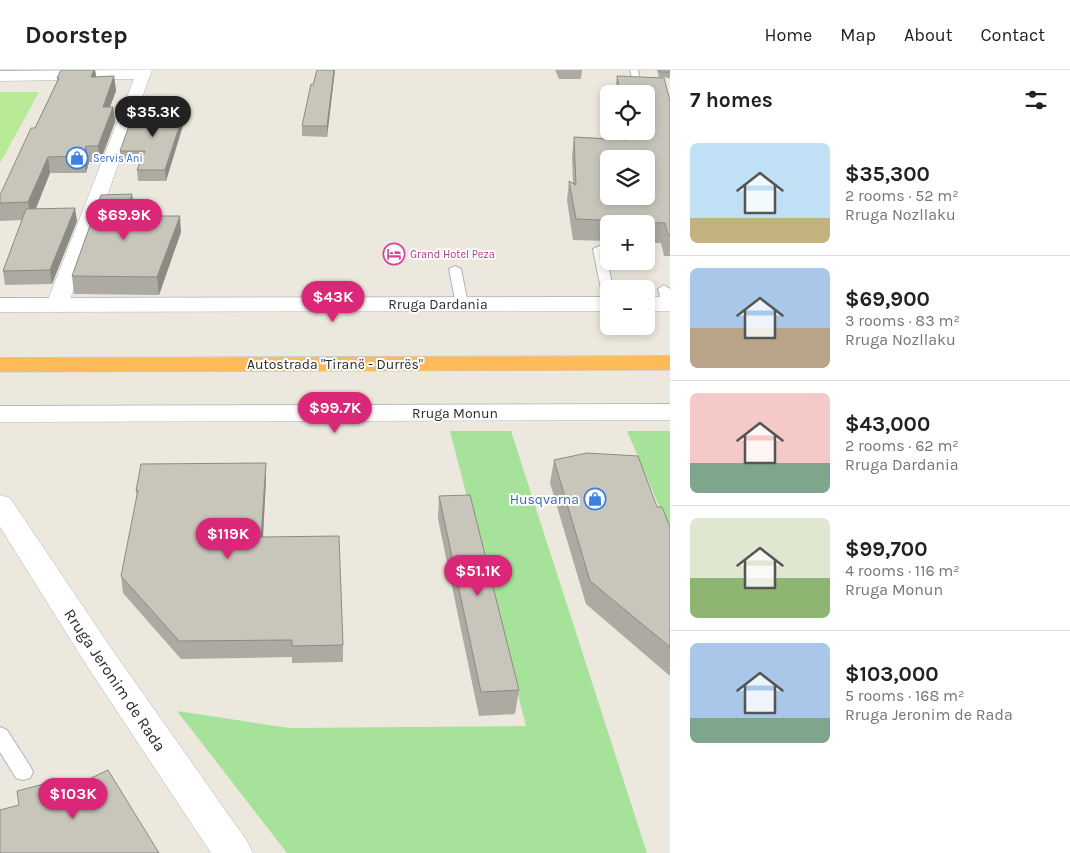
<!DOCTYPE html>
<html lang="en">
<head>
<meta charset="utf-8">
<style>
	body { margin:0; font-family:Karla,sans-serif; background:#f6f6f6; color:#202124; height:100vh; display:flex; flex-direction:column; font-size:19px; white-space:nowrap }
	* { box-sizing:border-box; margin:0 }
	p { font-size:16px; color:#757577 }
	.icon { flex:none; width:28px; height:28px; fill:none; stroke:currentColor; stroke-width:2; stroke-linecap:round; stroke-linejoin:round }
	.map { position:relative; flex:1; overflow:hidden }
	.sheet { display:flex; flex-direction:column; background:#fff; width:400px }
	.sheet>* { flex:none }
	.buttons { position:absolute; left:600px; top:15px; display:grid; gap:10px }
	.buttons a { display:grid; place-items:center; width:55px; height:55px; border-radius:8px; background:#fff; box-shadow:0 2px 8px #0003; font-size:25px }
	.price { position:absolute; translate:-50% -42px; padding:0 11px; border-radius:18px; background:#db2777; color:#fff; font-size:16px; line-height:32px; filter:drop-shadow(0 1px 2px #0008) }
	.price::after { content:''; position:absolute; left:50%; top:30px; width:15px; height:11px; margin-left:-8px; background:inherit; clip-path:polygon(0 0,100% 0,50% 100%) }
	.price.selected { background:#222; color:#fff }
	ul { padding:0; list-style:none }
	li { display:flex; align-items:center; gap:15px; height:125px; padding:0 20px }
	li+li { border-top:1px solid #e0e0e0 }
	li span { display:grid; place-items:center; flex:none; width:140px; height:100px; border-radius:8px; color:#555 }
	li>.icon { margin-inline-start:auto }
	span .icon { width:60px; height:60px; fill:#fffc; stroke-width:1 }
	li b { font-size:21px }
	h2 { display:flex; justify-content:space-between; align-items:center; height:60px; padding:0 20px; font-size:21px }
	header { display:flex; align-items:center; gap:30px; box-sizing:border-box; height:70px; padding:0 25px; background:#fff; border-bottom:1px solid #e0e0e0 }
	header strong { font-size:24px }
	nav { display:flex; gap:28px; margin-inline-start:auto; font-size:18px }
	main { display:flex; flex:1; min-height:0 }
	.map>svg:first-child { display:block }
	.green { fill:#a6e29a }
	.pitch { fill:#b8e996 }
	.lines { fill:none; stroke-linecap:round; stroke-linejoin:round }
	.lane-casing { stroke:#b1b1be; stroke-width:2 }
	.street-casing { stroke:#b1b1be; stroke-width:1 }
	.secondary-casing { stroke:#b1b1be; stroke-width:1 }
	.highway-casing { stroke:#c8c8c8; stroke-width:1 }
	.lane { fill:#fff; fill-rule:evenodd }
	.street { fill:#fff; fill-rule:evenodd }
	.secondary { fill:#fff; fill-rule:evenodd }
	.highway { fill:#fcbb58; fill-rule:evenodd }
	.wall { fill:#acaaa1 }
	.shaded-wall { fill:#8c8b83 }
	.building { fill:#c8c6bb; stroke:#8c8b83; fill-rule:evenodd }
	.labels { text-anchor:middle; dominant-baseline:central; stroke-width:4; stroke-linejoin:round; paint-order:stroke }
	.far-shop-label { font-size:11px; fill:#366cbe; stroke:#fff; text-anchor:start }
	.far-hotel-label { font-size:11px; fill:#b23c85; stroke:#fff; text-anchor:start }
	.street-label { font-size:14px; fill:#2b2b2b; stroke:#fff }
	.shop-label { font-size:14px; fill:#366cbe; stroke:#fff; text-anchor:end }
	.near-street-label { font-size:16px; fill:#2b2b2b; stroke:#fff }
</style>
</head>
<body>
<header>
<strong>Doorstep</strong>
<nav><a>Home</a><a>Map</a><a>About</a><a>Contact</a></nav>
</header>
<main>
<div class="map">
<svg width="670" height="783" viewBox="0 0 670 783">
	<rect width="100%" height="100%" fill="#ece8dd"/>
	<path class="green" d="M450,361H511L647,783H287L177,641L289,658L526,656Z
		M627,361H670V462Z"/>
	<path class="pitch" d="M0,22H39L0,93Z"/>
	<g class="lines">
		<g class="lane-casing">
			<path id="lane" d="M630,0H638L641,17L634,15Z
				M599,176L605,179L613,219H609V233L603,229L593,179Z
				M455,196L461,199L468,234L462,238L456,234L449,199Z
				M664,215L670,219V237L668,238L662,234L658,219Z
				M0,657L7,660L30,696L33,702L30,708L23,710L16,708L0,682Z"/>
		</g>
		<g class="street-casing">
			<path id="street" d="M152,0L68,235L65,240L57,242L49,240L46,235L134,9L0,11V1Z
				M0,425L10,428L111,578L247,771L253,783H211L87,596L0,457Z"/>
		</g>
		<g class="secondary-casing">
			<path id="secondary" d="M609,227V241L0,242V228Z
				M646,227H670V241H646Z
				M670,334V350L0,352V336Z"/>
		</g>
		<g class="highway-casing">
			<path id="highway" d="M670,286V300L0,302V288Z"/>
		</g>
		<use href="#lane" class="lane"/>
		<use href="#street" class="street"/>
		<use href="#secondary" class="secondary"/>
		<use href="#highway" class="highway"/>
	</g>
	<path class="wall" d="M95,0L96,7L114,6L116,21L110,37H113L115,52L100,92H89L86,103H50L36,139L77,151L52,214L5,215L3,201L22,150L0,151V125L35,58L57,11V8Z
		M317,0H335L327,67L302,66V56Z
		M555,0H582L581,9H559Z
		M657,0H670V8L659,7Z
		M617,6L670,31V186H664L661,173H646V154H609V171L573,170L567,130L569,111L573,113L572,86L574,67L622,69L620,61H646V24H615Z
		M184,42V52L166,111H138L137,100L140,91L121,92L120,81Z
		M134,141L133,146L181,162L159,225L74,224L72,206Z
		M554,390L657,437L670,457V606L586,534L550,413Z
		M266,393V409L263,467L343,575V592L292,593V587L181,589L123,523L121,506L137,428L136,421Z
		M439,426L519,620L515,644L479,646L438,449Z"/>
	<path class="shaded-wall" d="M94,0H95L97,11L91,7Z
		M334,0H335L327,67V56Z
		M114,6L116,21L104,52L103,37Z
		M113,37L115,52L100,92L98,76Z
		M184,42V52L166,111L165,100Z
		M86,76L89,92L86,103L83,86Z
		M48,87L50,103L31,150L28,132Z
		M132,124L134,141L128,163L126,146Z
		M75,138L77,151L52,214L50,200Z
		M180,146L181,162L159,225L157,207Z
		M266,393V409L262,483L261,467Z"/>
	<path class="building" d="M61,0H94L91,7L114,6L103,37H113L98,76H86L83,86L48,87L28,132L0,133V125L31,58H35L59,8H57Z
		M317,0H334L327,56H302L311,14L313,15Z
		M659,0H670V2H660Z
		M617,6L664,8L670,31V165H668L665,153L576,149L569,111L576,115L574,67L627,70L626,61H646V24H620ZM609,89H646V126H609Z
		M134,42H184L165,100H137L145,81H120Z
		M132,124L126,146H180L157,207L72,206L101,125Z
		M75,138L50,200L3,201L26,139Z
		M587,383L638,386L657,437H662L670,457V577L590,511L554,390Z
		M266,393L261,467L339,466L343,575L292,576V570L179,571L121,506L138,420L136,421L141,394Z
		M470,425L519,620L481,622L439,426Z
		M108,700L159,783H0V740L19,735L17,721L63,709L66,720Z"/>
	<defs>
		<g id="shop-ring" transform="scale(1.125)"><circle r="9.5" fill="#fff" stroke="#3f7fe0" stroke-width="1.5"/><path d="M-5-2.5h2.3a2.7 3.5 0 0 1 5.4 0H5L5.5 6h-11ZM-1.5-2.5h3a1.5 2.3 0 0 0-3 0Z" fill="#3f7fe0"/></g>
		<g id="hotel-ring" transform="scale(1.125)"><circle r="9.5" fill="#fff" stroke="#d1479c" stroke-width="1.5"/><path d="M-6-4.5h1.5V1H6V5H4.5V3h-9V5H-6ZM-4 0a1.8 1.8 0 1 1 3.6 0ZM.5 0V-2.5h3Q6-2.5 6 0Z" fill="#d1479c"/></g>
	</defs>
	<g fill-rule="evenodd">
		<use href="#shop-ring" x="77" y="88"/>
		<use href="#hotel-ring" x="394" y="184"/>
		<use href="#shop-ring" x="595" y="429"/>
	</g>
	<g class="labels">
		<g class="far-shop-label">
			<text x="93" y="88">Servis Ani</text>
		</g>
		<g class="far-hotel-label">
			<text x="410" y="184">Grand Hotel Peza</text>
		</g>
		<g class="street-label">
			<text x="438" y="234">Rruga Dardania</text>
			<text x="335" y="294">Autostrada "Tiranë - Durrës"</text>
			<text x="455" y="343">Rruga Monun</text>
		</g>
		<g class="shop-label">
			<text x="579" y="429">Husqvarna</text>
		</g>
		<g class="near-street-label">
			<text transform="translate(115 610) rotate(56)">Rruga Jeronim de Rada</text>
		</g>
	</g>
</svg>
<div class="buttons">
<a><svg class="icon" aria-label="locate" viewBox="0 0 24 24"><circle cx="12" cy="12" r="6"/><path d="M12 2v4M12 18v4M2 12h4M18 12h4"/></svg></a>
<a><svg class="icon" aria-label="layers" viewBox="0 0 24 24"><path d="M12 4l9 5-9 5-9-5zM3 14l9 5 9-5"/></svg></a>
<a>+</a>
<a>−</a>
</div>
<b class="price selected" style="left:153px;top:68px">$35.3K</b>
<b class="price" style="left:124px;top:171px">$69.9K</b>
<b class="price" style="left:333px;top:253px">$43K</b>
<b class="price" style="left:335px;top:364px">$99.7K</b>
<b class="price" style="left:228px;top:490px">$119K</b>
<b class="price" style="left:478px;top:527px">$51.1K</b>
<b class="price" style="left:73px;top:750px">$103K</b>
</div>
<section class="sheet">
<h2>7 homes<svg class="icon" aria-label="filters" viewBox="0 0 24 24"><path d="M4 7h16M4 17h16"/><circle cx="9" cy="7" r="2"/><circle cx="15" cy="17" r="2"/></svg></h2>
<ul>
<li><span style="background:linear-gradient(#bfe0f5 75%,#c2b280 0)"><svg class="icon" aria-label="home" viewBox="0 0 24 24"><path d="M3 11l9-7 9 7M6 9v11h12V9"/></svg></span><div><b>$35,300</b><p>2 rooms · 52 m²</p><p>Rruga Nozllaku</p></div></li>
<li><span style="background:linear-gradient(#a9c7e8 60%,#b9a48a 0)"><svg class="icon" aria-label="home" viewBox="0 0 24 24"><path d="M3 11l9-7 9 7M6 9v11h12V9"/></svg></span><div><b>$69,900</b><p>3 rooms · 83 m²</p><p>Rruga Nozllaku</p></div></li>
<li><span style="background:linear-gradient(#f6c9c9 70%,#7fa58c 0)"><svg class="icon" aria-label="home" viewBox="0 0 24 24"><path d="M3 11l9-7 9 7M6 9v11h12V9"/></svg></span><div><b>$43,000</b><p>2 rooms · 62 m²</p><p>Rruga Dardania</p></div></li>
<li><span style="background:linear-gradient(#dfe7d0 60%,#8fb573 0)"><svg class="icon" aria-label="home" viewBox="0 0 24 24"><path d="M3 11l9-7 9 7M6 9v11h12V9"/></svg></span><div><b>$99,700</b><p>4 rooms · 116 m²</p><p>Rruga Monun</p></div></li>
<li><span style="background:linear-gradient(#a9c7e8 75%,#7fa58c 0)"><svg class="icon" aria-label="home" viewBox="0 0 24 24"><path d="M3 11l9-7 9 7M6 9v11h12V9"/></svg></span><div><b>$103,000</b><p>5 rooms · 168 m²</p><p>Rruga Jeronim de Rada</p></div></li>
</ul>
</section>
</main>
</body>
</html>
